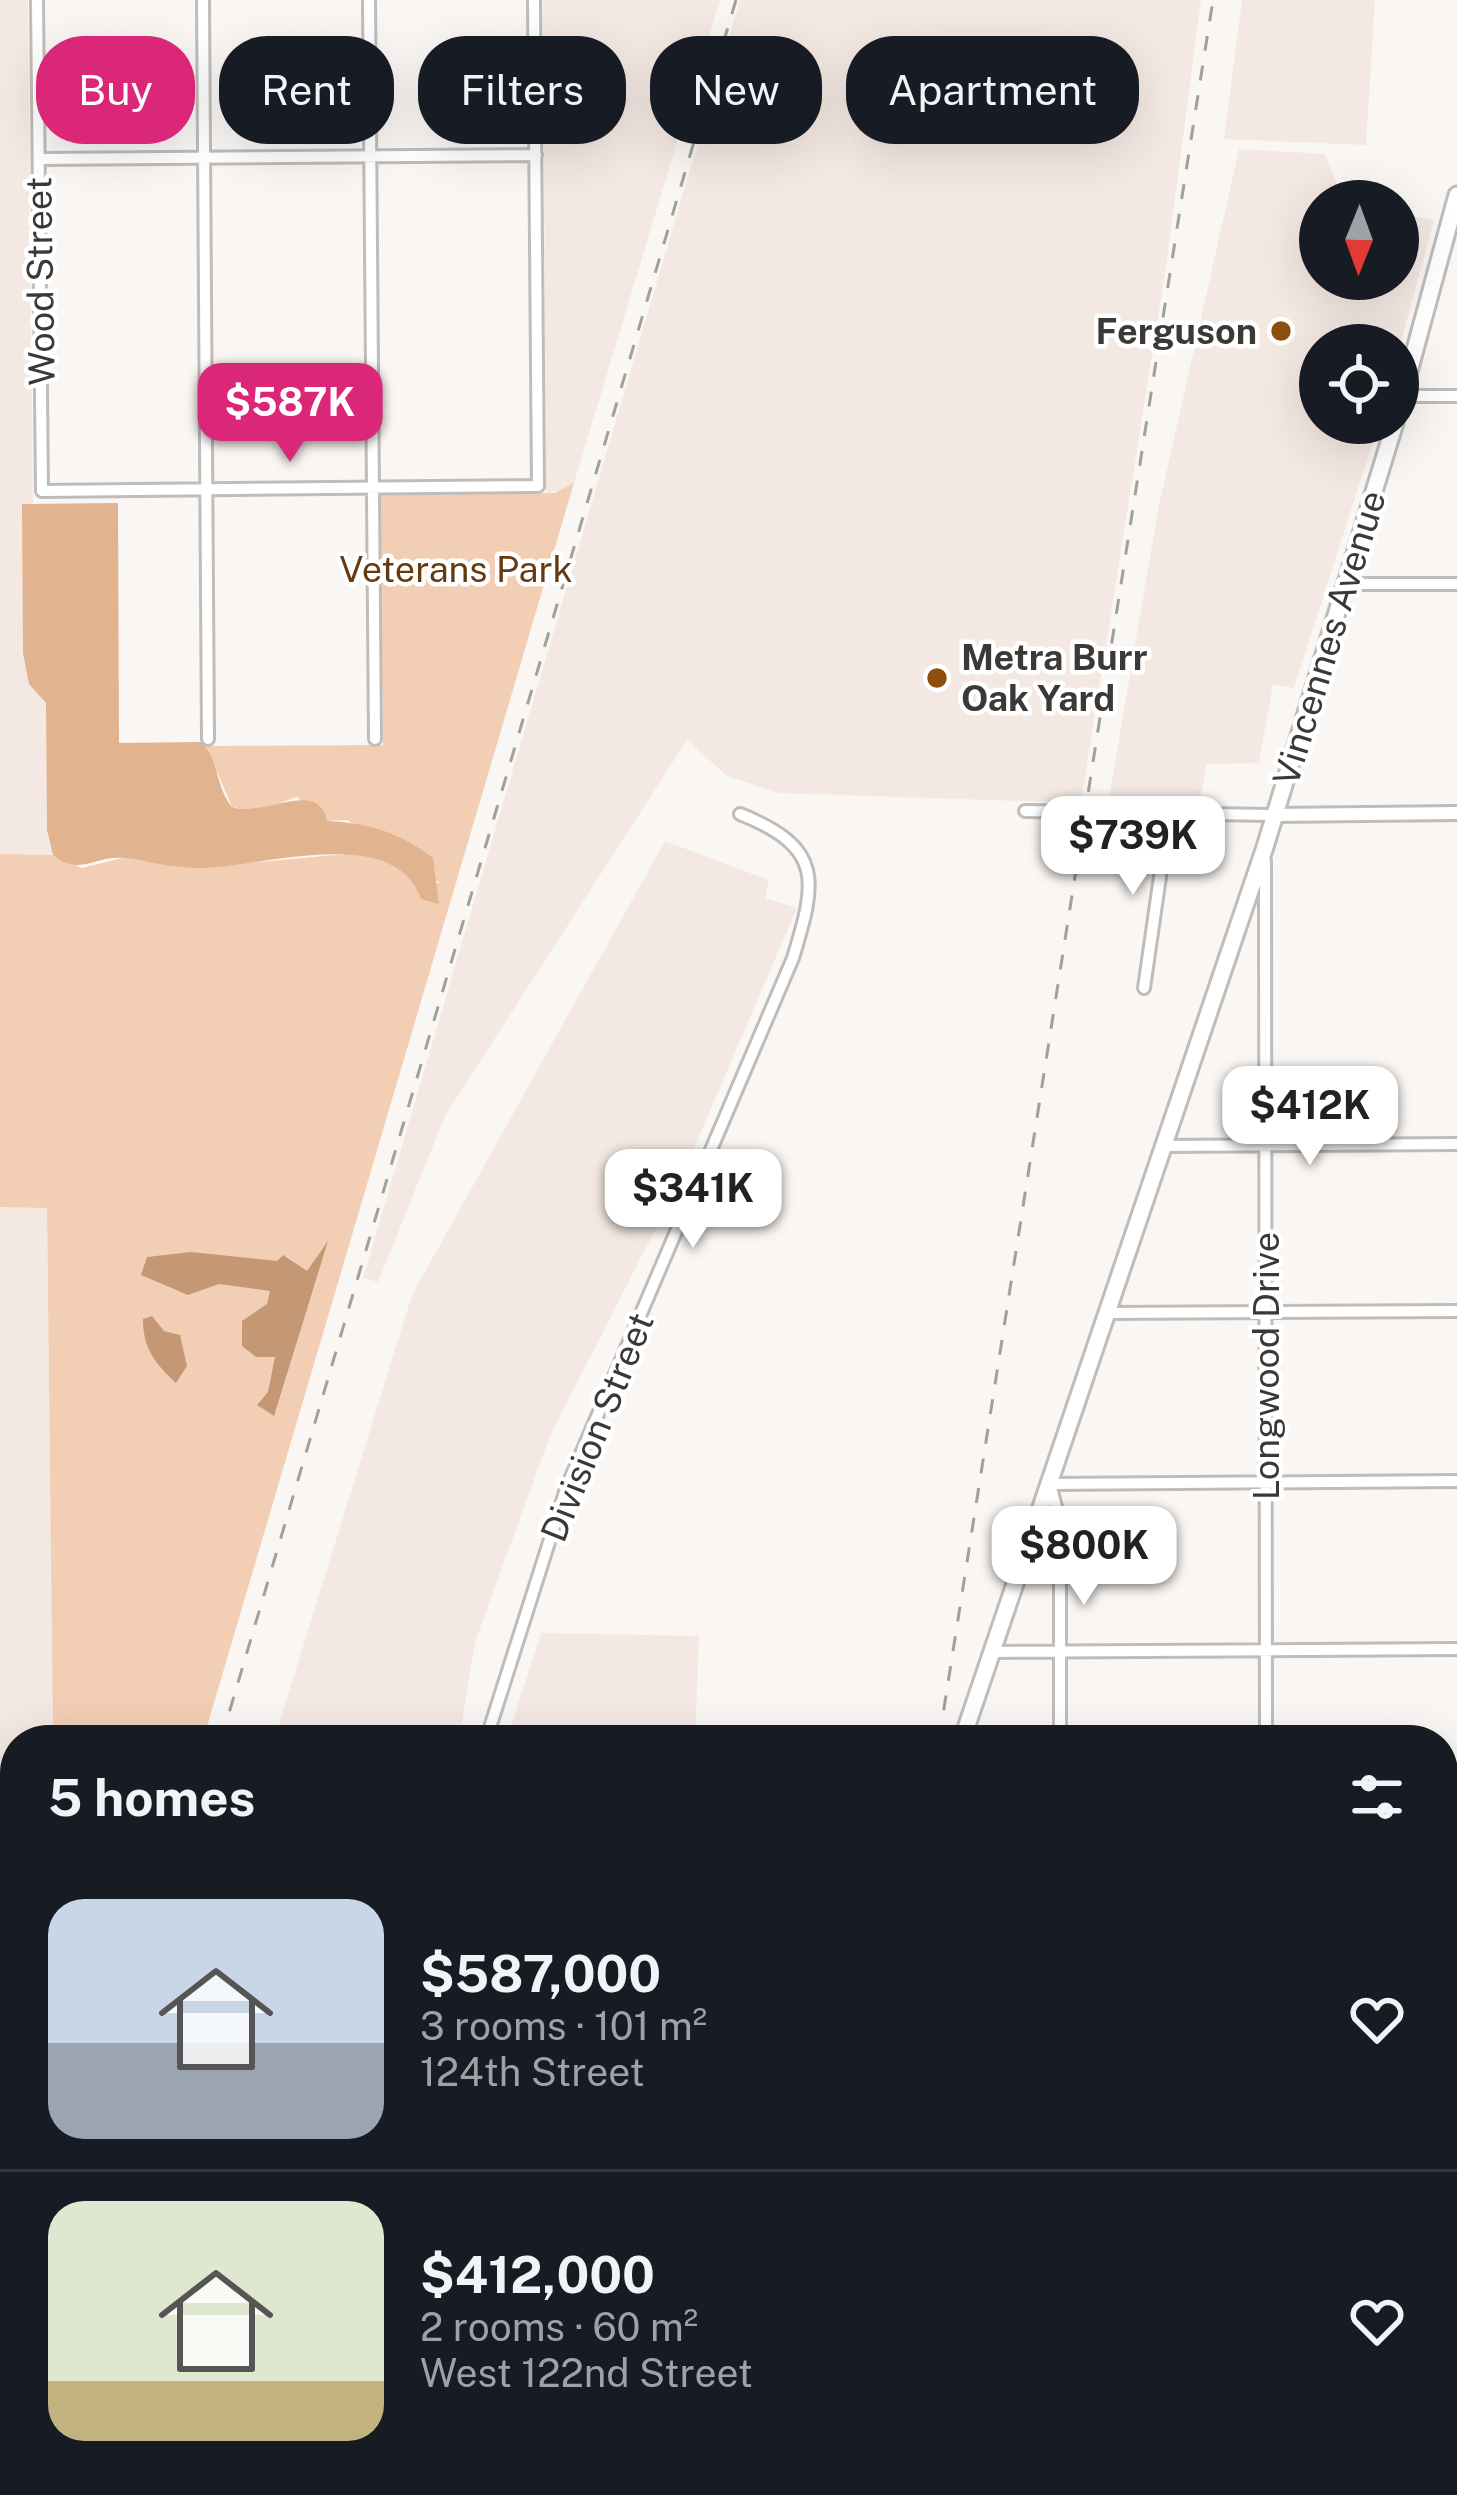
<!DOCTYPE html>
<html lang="en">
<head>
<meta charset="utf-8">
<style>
	body { margin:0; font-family:"Public Sans",sans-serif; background:#20242c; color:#f1f3f6; height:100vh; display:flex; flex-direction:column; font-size:45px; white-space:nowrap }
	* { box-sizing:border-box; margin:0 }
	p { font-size:39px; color:#9ea1a6 }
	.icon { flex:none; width:66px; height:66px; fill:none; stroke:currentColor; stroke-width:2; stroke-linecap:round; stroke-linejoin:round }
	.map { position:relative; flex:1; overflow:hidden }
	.drawer { position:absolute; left:0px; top:1725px; width:1458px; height:771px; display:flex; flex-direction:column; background:#171b24; border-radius:48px 48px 0 0; box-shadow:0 12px 48px #0002 }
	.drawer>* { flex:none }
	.hud { position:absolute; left:36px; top:36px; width:1386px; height:108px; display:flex; gap:24px }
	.needle { width:78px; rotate:181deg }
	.controls { position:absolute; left:1299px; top:180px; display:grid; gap:24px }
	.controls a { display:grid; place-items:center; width:120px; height:120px; border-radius:50%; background:#171b24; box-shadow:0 12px 48px #0002; font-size:60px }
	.price { position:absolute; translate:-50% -102px; padding:0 27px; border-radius:24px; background:#fff; color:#222; font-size:39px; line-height:78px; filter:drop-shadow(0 3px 6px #0008) }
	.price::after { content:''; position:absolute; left:50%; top:72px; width:36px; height:27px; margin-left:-18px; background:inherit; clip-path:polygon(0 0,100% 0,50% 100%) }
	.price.selected { background:#db2777; color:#fff }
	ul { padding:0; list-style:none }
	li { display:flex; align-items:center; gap:36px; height:300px; padding:0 48px }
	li+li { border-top:3px solid #363941 }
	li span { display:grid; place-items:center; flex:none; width:336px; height:240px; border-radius:36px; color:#555 }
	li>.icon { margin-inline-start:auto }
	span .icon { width:144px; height:144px; fill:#fffc; stroke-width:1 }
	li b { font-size:51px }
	h2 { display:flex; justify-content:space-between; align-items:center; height:144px; padding:0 48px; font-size:51px }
	.chip { padding:0 42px; border-radius:48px; background:#171b24; box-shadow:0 12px 48px #0002; font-size:42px; line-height:108px }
	.chip.selected { background:#db2777; color:#fff }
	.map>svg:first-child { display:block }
	.built { fill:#f4e9e2 }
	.green { fill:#f2cfb4 }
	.forest { fill:#e1b38e }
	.water { fill:#c59875 }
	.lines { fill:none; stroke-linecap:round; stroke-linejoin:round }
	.minor-casing { stroke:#c0bcb9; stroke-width:16 }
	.tertiary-casing { stroke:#c0bcb9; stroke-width:18 }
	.secondary-casing { stroke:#c0bcb9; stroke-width:21 }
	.minor { stroke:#fff; stroke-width:10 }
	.tertiary { stroke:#fff; stroke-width:12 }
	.secondary { stroke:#fff; stroke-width:15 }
	.rail { stroke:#a29f9d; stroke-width:3; stroke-dasharray:15 15; stroke-linecap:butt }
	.poi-dot { fill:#8c4f0f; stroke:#fff; stroke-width:4.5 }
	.labels { text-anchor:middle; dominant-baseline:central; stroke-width:9; stroke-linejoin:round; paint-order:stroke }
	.street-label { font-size:36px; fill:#3b3938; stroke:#fff }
	.poi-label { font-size:36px; font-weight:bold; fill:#3b3938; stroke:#fff; text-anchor:end }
	.park-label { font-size:36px; fill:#663a10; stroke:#fff }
</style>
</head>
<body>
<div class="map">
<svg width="1457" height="2495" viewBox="0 0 1457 2495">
	<rect width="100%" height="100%" fill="#faf6f3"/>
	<path class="built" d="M0,0H28L33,503L23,504L40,692L46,703L47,830L53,855L0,854Z
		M543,0H720L574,483L566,491L546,493Z
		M740,0H1201L1166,267L1081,803L778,793L727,776L687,740L445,1116L378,1282L363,1278Z
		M1242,0H1375L1366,145L1224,139Z
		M1239,149L1325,154L1344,201H1320V279H1398V214L1434,220L1398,353V345H1320V423H1379L1294,688L1273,684L1259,763L1207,764L1200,798H1109L1158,510Z
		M665,841L769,880L765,898L797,908L679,1183L550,1436L475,1642L459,1740H274L412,1295Z
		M0,1207H47L53,1740H15V1845H0Z
		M541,1633L699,1636L695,1740H507Z
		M0,2166H15V2370L0,2417Z
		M59,2481H490L484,2495H58Z"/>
	<path class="green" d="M574,483L203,1740H53L47,1208L0,1207V854L53,855L82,868L122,858L194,868L356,853L387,860L415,880L440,883L347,820L327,821L297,797L256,811L232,807L206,746L383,745L380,495L555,493Z"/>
	<path class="forest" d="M118,503L119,743L201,742C219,758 215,787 232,807C263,818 319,777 327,821C368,823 399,832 433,858L439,904L421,899C395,822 260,868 198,868C173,868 148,861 124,858C95,855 80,877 53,855L47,830L46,703L29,684L23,653L22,504Z
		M778,2481H846L845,2495H771Z"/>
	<path class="water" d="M328,1241L274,1416L257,1405L268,1392L275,1357H256L242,1346V1321L267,1304L270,1291L219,1284L188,1295L141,1275L147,1257L191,1252L277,1261L283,1255L307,1271Z
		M152,1316L164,1331L180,1335L187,1366L176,1383C156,1364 143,1350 143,1319Z"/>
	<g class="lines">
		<g class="minor-casing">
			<path id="minor" d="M37,0L42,491L538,486L534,0
				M203,0L208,739
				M369,0L375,739
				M39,159L536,155
				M1402,396H1457
				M1349,584H1457
				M1025,811L1274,815
				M1265,861L1266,1740
				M1144,988L1169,814
				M1163,1146L1457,1144
				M1108,1313L1457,1311
				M993,1652L1457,1649
				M486,1740L566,1489L793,958C816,882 825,848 740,814
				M1060,1740V1522L1050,1484L1457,1481
				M1443,1813H1457
				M0,1847H15
				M1443,1981L1457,1980
				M1026,2481L1152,2495
				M1242,2487L1311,2495
				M488,2495L495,2481
				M972,2495L974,2481"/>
		</g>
		<g class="tertiary-casing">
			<path id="tertiary" d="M1274,815L1457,813
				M1443,2145H1457
				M0,2157H15
				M1240,2495L1242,2481"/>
		</g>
		<g class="secondary-casing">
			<path id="secondary" d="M1398,412L1457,195
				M962,1740L1265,847L1395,423
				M674,2495L680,2481"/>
		</g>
		<use href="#minor" class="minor"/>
		<use href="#tertiary" class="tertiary"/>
		<use href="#secondary" class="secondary"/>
		<path class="rail" d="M221,1740L736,0
			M939,1740L1213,0
			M0,2435L15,2391
			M0,2486L15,2434
			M30,2495L34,2481
			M49,2495L54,2481
			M853,2495L855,2481"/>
	</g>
	<g class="poi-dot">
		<circle cx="1281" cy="331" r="12"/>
		<circle cx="937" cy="678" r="12"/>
	</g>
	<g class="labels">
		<g class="street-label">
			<text transform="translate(40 281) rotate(-91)">Wood Street</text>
			<text transform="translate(1329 638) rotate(-73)">Vincennes Avenue</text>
			<text transform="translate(1266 1366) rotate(-90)">Longwood Drive</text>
			<text transform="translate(597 1427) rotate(-68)">Division Street</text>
		</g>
		<g class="poi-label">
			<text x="1257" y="331">Ferguson</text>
			<text x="961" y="657" text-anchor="start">Metra Burr<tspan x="961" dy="41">Oak Yard</tspan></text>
		</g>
		<g class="park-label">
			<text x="456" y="569">Veterans Park</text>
		</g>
	</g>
</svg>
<div class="controls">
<a><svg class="needle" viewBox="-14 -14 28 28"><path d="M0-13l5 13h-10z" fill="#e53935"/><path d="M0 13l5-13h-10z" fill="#9ea1a6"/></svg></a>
<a><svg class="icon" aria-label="locate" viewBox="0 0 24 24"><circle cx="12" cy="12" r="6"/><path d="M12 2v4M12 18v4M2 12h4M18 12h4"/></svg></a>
</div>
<b class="price selected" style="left:290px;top:465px">$587K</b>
<b class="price" style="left:1133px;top:898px">$739K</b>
<b class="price" style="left:1310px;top:1168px">$412K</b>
<b class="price" style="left:693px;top:1251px">$341K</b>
<b class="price" style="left:1084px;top:1608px">$800K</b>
<div class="hud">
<a class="chip selected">Buy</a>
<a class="chip">Rent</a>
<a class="chip">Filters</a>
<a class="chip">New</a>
<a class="chip">Apartment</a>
</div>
<section class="drawer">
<h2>5 homes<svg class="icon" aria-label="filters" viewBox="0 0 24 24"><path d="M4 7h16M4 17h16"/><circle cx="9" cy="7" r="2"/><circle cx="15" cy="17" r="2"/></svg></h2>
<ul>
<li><span style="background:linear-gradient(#c9d6e8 60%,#9aa5b1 0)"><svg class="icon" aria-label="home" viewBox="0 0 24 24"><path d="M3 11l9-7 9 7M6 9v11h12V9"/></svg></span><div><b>$587,000</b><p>3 rooms · 101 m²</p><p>124th Street</p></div><svg class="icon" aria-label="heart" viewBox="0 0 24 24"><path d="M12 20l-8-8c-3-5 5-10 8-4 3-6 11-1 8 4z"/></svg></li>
<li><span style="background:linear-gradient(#dfe7d0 75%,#c2b280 0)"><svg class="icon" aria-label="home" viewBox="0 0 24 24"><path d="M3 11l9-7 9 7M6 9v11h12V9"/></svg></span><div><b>$412,000</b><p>2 rooms · 60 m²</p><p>West 122nd Street</p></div><svg class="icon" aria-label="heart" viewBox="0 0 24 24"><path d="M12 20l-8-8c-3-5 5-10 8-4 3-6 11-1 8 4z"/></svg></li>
</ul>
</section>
</div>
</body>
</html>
